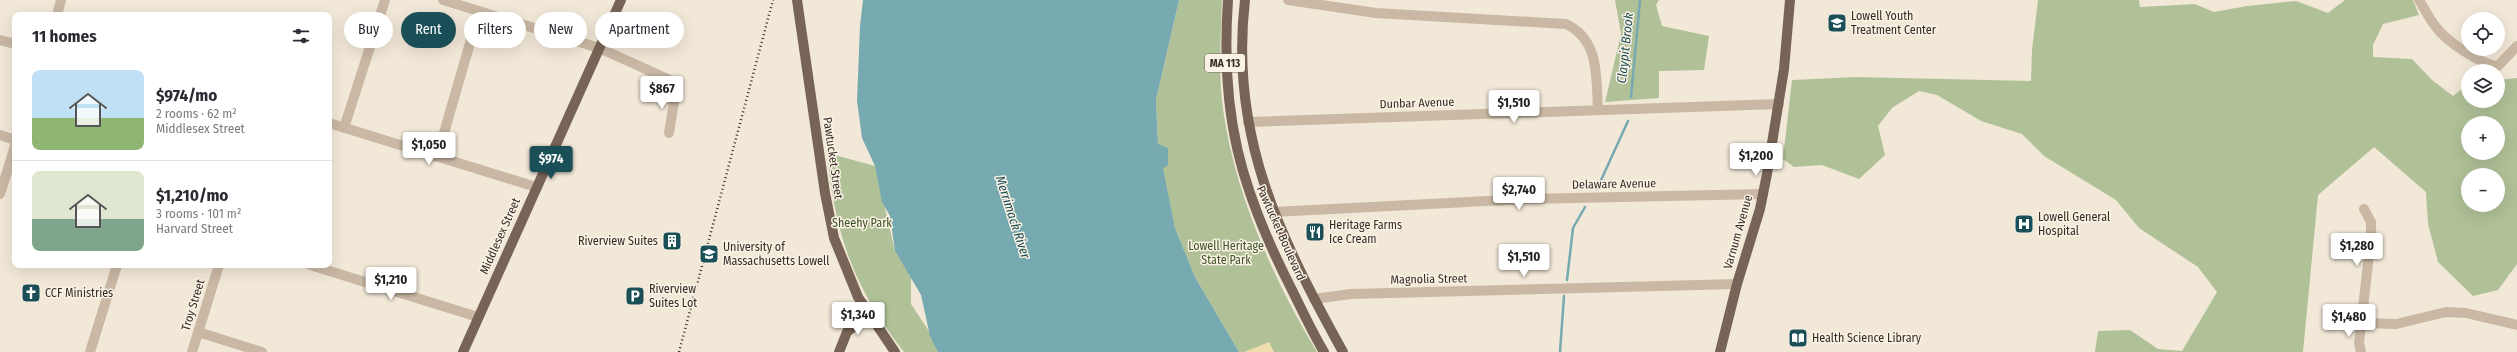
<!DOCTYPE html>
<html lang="en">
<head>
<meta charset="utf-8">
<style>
	body { margin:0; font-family:"Fira Sans Condensed",sans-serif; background:#f2f2f3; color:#2b2b33; height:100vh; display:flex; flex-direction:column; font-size:15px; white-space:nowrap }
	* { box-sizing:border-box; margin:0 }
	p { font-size:13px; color:#7c7c81 }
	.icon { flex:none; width:22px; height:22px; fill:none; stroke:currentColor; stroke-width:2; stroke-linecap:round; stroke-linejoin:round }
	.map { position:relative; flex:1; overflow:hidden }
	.panel { position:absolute; left:12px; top:12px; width:320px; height:256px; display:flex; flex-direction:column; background:#fff; border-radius:8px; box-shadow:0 4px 16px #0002 }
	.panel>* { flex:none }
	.banner { position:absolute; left:344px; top:12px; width:380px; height:36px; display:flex; gap:8px }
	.controls { position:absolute; left:2461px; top:12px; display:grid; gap:8px }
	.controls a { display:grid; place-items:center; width:44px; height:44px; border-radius:50%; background:#fff; box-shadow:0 4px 16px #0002; font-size:20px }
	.price { position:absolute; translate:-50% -34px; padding:0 9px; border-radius:4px; background:#fff; color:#222; font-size:13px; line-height:26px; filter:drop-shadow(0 1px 2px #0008) }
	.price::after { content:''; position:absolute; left:50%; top:24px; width:12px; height:9px; margin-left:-6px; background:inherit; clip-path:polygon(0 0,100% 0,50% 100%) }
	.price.on { background:#1b4f58; color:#fff }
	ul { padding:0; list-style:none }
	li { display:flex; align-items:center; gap:12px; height:100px; padding:0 20px }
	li+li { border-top:1px solid #e1e1e2 }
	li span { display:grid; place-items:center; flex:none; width:112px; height:80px; border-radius:8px; color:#555 }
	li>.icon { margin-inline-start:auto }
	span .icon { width:48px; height:48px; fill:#fffc; stroke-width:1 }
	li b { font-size:17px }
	h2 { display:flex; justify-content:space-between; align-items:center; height:48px; padding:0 20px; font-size:17px }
	.chip { padding:0 14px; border-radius:18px; background:#fff; box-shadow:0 4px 16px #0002; font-size:14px; line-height:36px }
	.chip.on { background:#1b4f58; color:#fff }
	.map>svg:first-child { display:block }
	.green { fill:#b0c198; fill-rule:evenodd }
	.sand { fill:#efddad }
	.water { fill:#77a9b0 }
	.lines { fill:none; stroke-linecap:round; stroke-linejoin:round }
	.stream { stroke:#77a9b0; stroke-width:2.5 }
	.minor { stroke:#cab8a4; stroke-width:10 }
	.major { stroke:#786456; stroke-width:10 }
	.rail { stroke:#352c26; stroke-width:2.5; stroke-dasharray:1 3; stroke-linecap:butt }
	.labels { text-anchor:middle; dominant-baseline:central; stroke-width:3; stroke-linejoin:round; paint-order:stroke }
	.shield { fill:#faf2e5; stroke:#70675f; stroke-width:1 }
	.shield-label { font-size:11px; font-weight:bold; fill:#352c26 }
	.poi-label { font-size:12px; fill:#352c26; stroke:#faf2e5; text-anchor:start }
	.street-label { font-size:12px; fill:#352c26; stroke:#faf2e5 }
	.park-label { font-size:12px; fill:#415429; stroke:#faf2e5 }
	.water-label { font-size:13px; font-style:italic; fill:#1b4f58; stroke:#faf2e5 }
</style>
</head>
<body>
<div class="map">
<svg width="2517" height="352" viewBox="0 0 2517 352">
	<rect width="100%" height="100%" fill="#f2e8d8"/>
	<path class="green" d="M1179,0H1222C1221,36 1218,73 1223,109C1235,195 1273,278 1317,352H1239L1195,277L1175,228L1158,145L1156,100Z
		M1615,0H1659L1656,5L1662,26L1709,36L1704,70L1659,71V98L1605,102L1621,34Z
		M2038,0H2139L2140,7L2195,4L2214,12L2247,6L2296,1L2328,13L2345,0H2413L2419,15L2383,24L2373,45V57L2412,59L2432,80L2453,96L2468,84V101H2498V80L2517,78V264L2498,290L2473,296L2438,262L2428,224L2426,192L2374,147L2318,195L2303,352H2095L2098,331L2130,330L2158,349L2182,351L2217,292L2198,267L2139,228L2116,200L2044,156L2022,134L1981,121L1937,95L1919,91L1892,108L1878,126L1885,155L1859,179L1822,165L1794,167L1783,159L1792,80L1856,77L2031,81L2032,50ZM2468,123H2498V153H2468ZM2468,175H2498V205H2468Z
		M827,153L875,166L895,251L911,277V304L929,331L939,352H904C853,287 835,234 827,153Z"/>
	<path class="sand" d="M1269,342L1274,352H1244Z"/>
	<path class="water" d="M863,0H1179L1156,100L1158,144L1168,148V165L1163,168L1175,228L1195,277L1239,352H938L930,336L921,295L895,251L890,216L882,202L875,166L862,138L857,101L860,26Z"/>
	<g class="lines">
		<path class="stream" d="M1631,97L1640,0
			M1597,189L1628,121
			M1567,280L1573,228L1585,207
			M1560,352L1564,296"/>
		<path class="minor" d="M443,0L599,48L670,80L676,90L669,133
			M1288,0L1376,13L1566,24C1600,40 1596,78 1598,110
			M2419,0C2425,9 2429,19 2436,27C2446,41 2481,65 2498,66L2517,46
			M57,15L61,0
			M0,40L15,44
			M1248,122L1779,104
			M329,123L536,187
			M344,128L385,0
			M0,135L15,140
			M437,157L479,12
			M0,194L15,146
			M1273,212L1527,199L1763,194
			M310,265L478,317
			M1314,299L1351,294L1737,284
			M2362,323L2396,324L2446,312L2466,313L2517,325
			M198,332L262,352
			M90,352L117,265
			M192,352L219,265
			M2361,352L2359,343L2371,237V222L2364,209"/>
		<path class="major" d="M797,0L825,193L834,238L858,297L895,352
			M1228,0C1220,115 1240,188 1292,290C1302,310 1312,332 1324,352
			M1245,0C1229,135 1280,238 1343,352
			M463,352L621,0
			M839,352L847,332L868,315
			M1720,352L1737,284L1760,209L1767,174L1784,69L1790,0"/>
		<path class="rail" d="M679,352L773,0"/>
	</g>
	<defs>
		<g id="school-square" transform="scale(1)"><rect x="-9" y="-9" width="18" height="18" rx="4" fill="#1b4f58" stroke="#faf2e5"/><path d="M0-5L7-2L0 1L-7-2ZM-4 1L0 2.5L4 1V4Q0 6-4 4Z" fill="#fff"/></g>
		<g id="hospital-square" transform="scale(1)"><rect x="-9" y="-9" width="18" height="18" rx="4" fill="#1b4f58" stroke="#faf2e5"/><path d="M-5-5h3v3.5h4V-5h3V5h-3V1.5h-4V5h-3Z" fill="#fff"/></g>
		<g id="restaurant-square" transform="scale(1)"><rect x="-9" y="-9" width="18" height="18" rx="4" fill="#1b4f58" stroke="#faf2e5"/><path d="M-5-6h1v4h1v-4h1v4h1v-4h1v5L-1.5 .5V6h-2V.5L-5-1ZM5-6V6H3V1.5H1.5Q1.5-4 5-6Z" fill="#fff"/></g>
		<g id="building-square" transform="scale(1)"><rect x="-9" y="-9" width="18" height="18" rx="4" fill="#1b4f58" stroke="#faf2e5"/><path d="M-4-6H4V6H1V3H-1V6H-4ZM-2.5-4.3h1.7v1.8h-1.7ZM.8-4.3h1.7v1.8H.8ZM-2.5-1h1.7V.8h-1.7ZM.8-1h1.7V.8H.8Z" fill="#fff"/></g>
		<g id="university-square" transform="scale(1)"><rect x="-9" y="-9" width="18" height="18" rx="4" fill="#1b4f58" stroke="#faf2e5"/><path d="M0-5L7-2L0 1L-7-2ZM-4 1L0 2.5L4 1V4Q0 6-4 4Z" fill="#fff"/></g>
		<g id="church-square" transform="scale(1)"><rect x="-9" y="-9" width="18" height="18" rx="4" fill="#1b4f58" stroke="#faf2e5"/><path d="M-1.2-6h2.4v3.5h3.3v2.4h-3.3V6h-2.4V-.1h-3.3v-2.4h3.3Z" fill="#fff"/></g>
		<g id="parking-square" transform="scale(1)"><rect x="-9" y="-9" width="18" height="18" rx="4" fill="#1b4f58" stroke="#faf2e5"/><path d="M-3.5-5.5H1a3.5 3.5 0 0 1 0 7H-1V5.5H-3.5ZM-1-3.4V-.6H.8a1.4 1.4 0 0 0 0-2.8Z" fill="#fff"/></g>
		<g id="library-square" transform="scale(1)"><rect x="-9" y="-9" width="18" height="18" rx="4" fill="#1b4f58" stroke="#faf2e5"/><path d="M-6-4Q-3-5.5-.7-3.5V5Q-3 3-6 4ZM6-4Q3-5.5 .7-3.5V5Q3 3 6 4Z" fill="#fff"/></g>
	</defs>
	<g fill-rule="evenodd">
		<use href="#school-square" x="1837" y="23"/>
		<use href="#hospital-square" x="2024" y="224"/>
		<use href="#restaurant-square" x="1315" y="232"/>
		<use href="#building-square" x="672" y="241"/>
		<use href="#university-square" x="709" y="254"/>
		<use href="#church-square" x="31" y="293"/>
		<use href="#parking-square" x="635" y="296"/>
		<use href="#library-square" x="1798" y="338"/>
	</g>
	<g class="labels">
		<rect class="shield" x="1205" y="54" width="40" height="18" rx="3"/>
		<g class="shield-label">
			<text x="1225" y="63">MA 113</text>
		</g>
		<g class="poi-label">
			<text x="1851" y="16">Lowell Youth<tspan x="1851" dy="14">Treatment Center</tspan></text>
			<text x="2038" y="217">Lowell General<tspan x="2038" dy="14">Hospital</tspan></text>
			<text x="1329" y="225">Heritage Farms<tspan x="1329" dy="14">Ice Cream</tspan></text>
			<text x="658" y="241" text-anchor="end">Riverview Suites</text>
			<text x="723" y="247">University of<tspan x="723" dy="14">Massachusetts Lowell</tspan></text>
			<text x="649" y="289">Riverview<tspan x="649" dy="14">Suites Lot</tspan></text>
			<text x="45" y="293">CCF Ministries</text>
			<text x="1812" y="338">Health Science Library</text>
		</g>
		<g class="street-label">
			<text transform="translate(1417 103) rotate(-2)">Dunbar Avenue</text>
			<text transform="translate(833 158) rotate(82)">Pawtucket Street</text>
			<text transform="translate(1614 184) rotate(-1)">Delaware Avenue</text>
			<text transform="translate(1738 232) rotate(-74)">Varnum Avenue</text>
			<text transform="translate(1281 233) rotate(66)">Pawtucket Boulevard</text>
			<text transform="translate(500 236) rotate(-66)">Middlesex Street</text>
			<text transform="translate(1429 279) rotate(-1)">Magnolia Street</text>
			<text transform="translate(193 305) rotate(-73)">Troy Street</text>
		</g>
		<g class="park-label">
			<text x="862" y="223">Sheehy Park</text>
			<text x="1226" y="246">Lowell Heritage<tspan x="1226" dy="14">State Park</tspan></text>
		</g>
		<g class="water-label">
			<text transform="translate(1625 48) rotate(-84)">Claypit Brook</text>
			<text transform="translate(1013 217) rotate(72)">Merrimack River</text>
		</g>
	</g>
</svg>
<div class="controls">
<a><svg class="icon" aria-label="locate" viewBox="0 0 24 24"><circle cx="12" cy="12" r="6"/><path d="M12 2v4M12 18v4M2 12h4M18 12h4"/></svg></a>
<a><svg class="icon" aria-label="layers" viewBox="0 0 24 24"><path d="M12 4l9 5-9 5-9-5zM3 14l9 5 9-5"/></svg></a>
<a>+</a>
<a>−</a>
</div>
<b class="price" style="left:662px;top:110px">$867</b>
<b class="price" style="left:1514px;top:124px">$1,510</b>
<b class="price" style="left:429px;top:166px">$1,050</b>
<b class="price" style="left:1756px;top:177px">$1,200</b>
<b class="price on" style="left:551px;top:180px">$974</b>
<b class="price" style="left:1519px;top:211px">$2,740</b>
<b class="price" style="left:2357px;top:267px">$1,280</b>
<b class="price" style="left:1524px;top:278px">$1,510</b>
<b class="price" style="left:391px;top:301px">$1,210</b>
<b class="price" style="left:858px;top:336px">$1,340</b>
<b class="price" style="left:2349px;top:338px">$1,480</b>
<div class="banner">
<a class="chip">Buy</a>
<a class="chip on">Rent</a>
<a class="chip">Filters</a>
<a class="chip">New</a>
<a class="chip">Apartment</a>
</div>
<section class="panel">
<h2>11 homes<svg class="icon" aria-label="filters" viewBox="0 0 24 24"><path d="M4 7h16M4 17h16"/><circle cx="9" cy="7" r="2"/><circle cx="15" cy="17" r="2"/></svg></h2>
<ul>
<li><span style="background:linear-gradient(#bfe0f5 60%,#8fb573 0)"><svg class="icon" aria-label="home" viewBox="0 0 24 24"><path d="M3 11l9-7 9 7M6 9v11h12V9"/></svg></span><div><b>$974/mo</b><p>2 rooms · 62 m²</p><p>Middlesex Street</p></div></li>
<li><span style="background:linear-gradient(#dfe7d0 60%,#7fa58c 0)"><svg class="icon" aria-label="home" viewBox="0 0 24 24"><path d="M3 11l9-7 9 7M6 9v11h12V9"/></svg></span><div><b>$1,210/mo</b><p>3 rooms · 101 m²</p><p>Harvard Street</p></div></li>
</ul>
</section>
</div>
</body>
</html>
